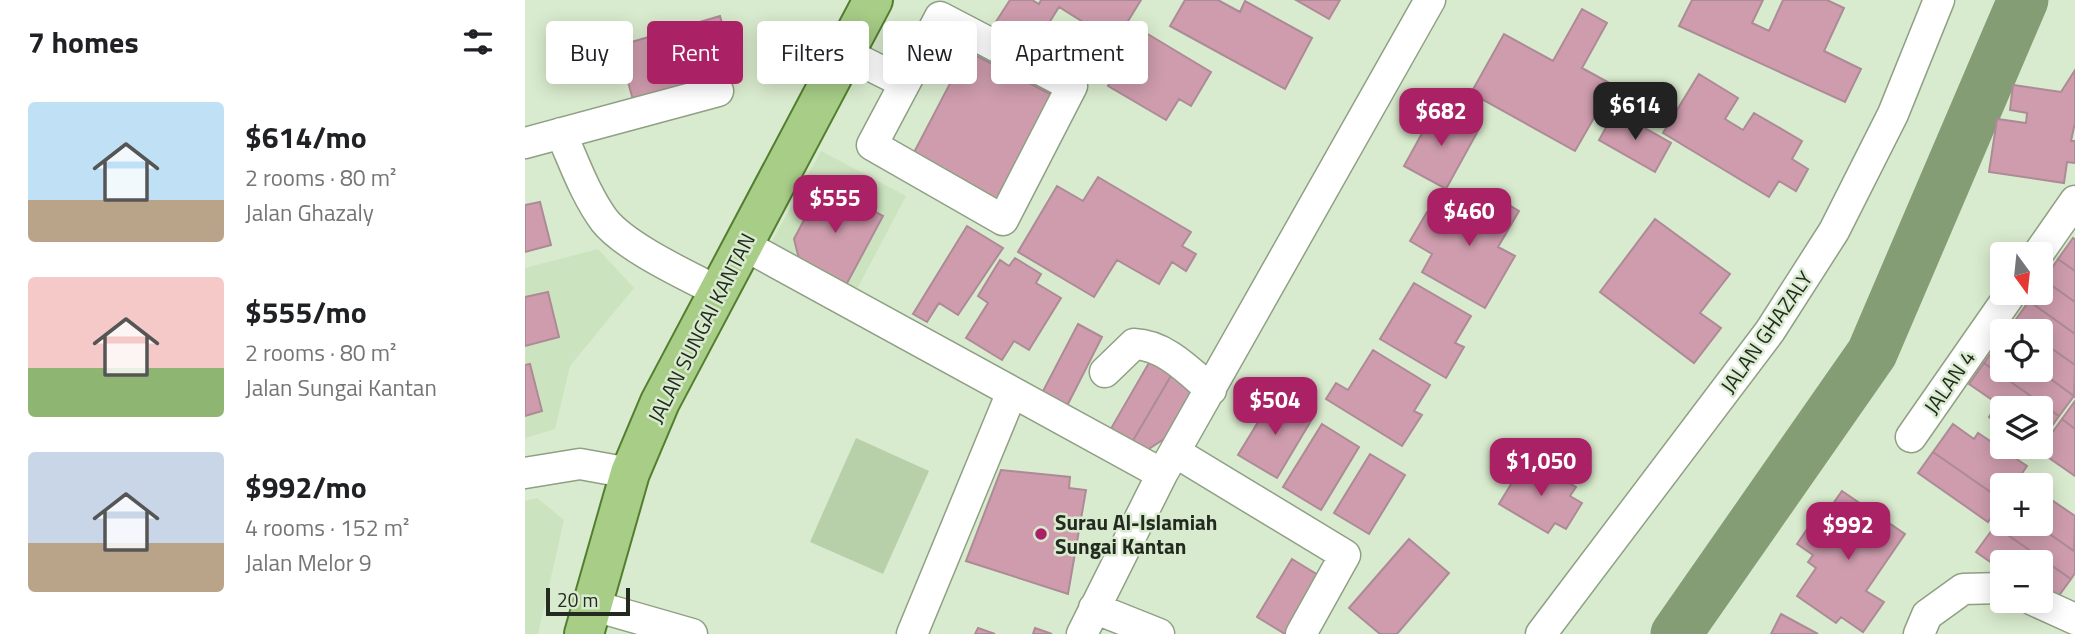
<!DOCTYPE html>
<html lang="en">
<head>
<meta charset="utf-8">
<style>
	body { margin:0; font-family:"Titillium Web",sans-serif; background:#f6f6f6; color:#202124; height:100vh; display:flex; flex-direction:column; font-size:26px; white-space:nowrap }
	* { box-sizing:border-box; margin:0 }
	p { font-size:23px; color:#757577 }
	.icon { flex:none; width:38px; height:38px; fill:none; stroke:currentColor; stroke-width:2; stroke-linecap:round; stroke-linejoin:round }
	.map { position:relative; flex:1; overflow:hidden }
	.drawer { display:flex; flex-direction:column; background:#fff; width:525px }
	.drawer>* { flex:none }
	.banner { position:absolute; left:21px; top:21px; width:665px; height:63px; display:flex; gap:14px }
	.needle { width:46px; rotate:165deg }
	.tools { position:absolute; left:1465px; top:242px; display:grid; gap:14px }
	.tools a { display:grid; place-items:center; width:63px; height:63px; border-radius:7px; background:#fff; box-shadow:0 4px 18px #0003; font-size:35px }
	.scale { position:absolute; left:21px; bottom:18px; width:84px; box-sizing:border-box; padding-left:7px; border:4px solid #232a1f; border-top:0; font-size:19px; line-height:24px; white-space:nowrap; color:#232a1f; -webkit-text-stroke:5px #d9ebce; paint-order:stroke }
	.price { position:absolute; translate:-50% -60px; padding:0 16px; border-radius:14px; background:#aa2165; color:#fff; font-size:23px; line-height:46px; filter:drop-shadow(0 2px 4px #0008) }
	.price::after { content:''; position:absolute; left:50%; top:42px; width:21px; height:16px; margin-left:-10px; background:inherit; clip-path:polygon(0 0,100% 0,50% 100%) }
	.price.active { background:#222; color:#fff }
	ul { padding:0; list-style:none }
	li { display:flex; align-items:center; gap:21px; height:175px; padding:0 28px }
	li span { display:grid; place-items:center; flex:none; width:196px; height:140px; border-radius:7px; color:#555 }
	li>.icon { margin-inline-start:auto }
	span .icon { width:84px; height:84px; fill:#fffc; stroke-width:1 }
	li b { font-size:30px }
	h2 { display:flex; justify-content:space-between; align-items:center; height:84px; padding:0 28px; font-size:30px }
	.chip { padding:0 24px; border-radius:7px; background:#fff; box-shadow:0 4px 18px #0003; font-size:24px; line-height:63px }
	.chip.active { background:#aa2165; color:#fff }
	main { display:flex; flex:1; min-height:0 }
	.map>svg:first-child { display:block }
	.built { fill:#cce3bf }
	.green { fill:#b8d0a9 }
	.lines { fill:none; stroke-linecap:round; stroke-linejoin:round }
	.river { stroke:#849d75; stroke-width:51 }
	.building { fill:#ce9cad; stroke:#ad8b96; stroke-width:2 }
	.minor-casing { stroke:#8fa084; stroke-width:33 }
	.major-casing { stroke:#537e2f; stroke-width:42 }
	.minor { stroke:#fff; stroke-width:30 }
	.major { stroke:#a7cd87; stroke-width:38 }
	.poi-dot { fill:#aa2165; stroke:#d9ebce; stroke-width:2.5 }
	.labels { text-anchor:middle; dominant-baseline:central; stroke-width:5; stroke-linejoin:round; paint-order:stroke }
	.street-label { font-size:21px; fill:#232a1f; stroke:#d9ebce }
	.poi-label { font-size:21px; font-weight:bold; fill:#232a1f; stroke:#d9ebce; text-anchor:start }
</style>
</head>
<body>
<main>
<section class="drawer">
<h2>7 homes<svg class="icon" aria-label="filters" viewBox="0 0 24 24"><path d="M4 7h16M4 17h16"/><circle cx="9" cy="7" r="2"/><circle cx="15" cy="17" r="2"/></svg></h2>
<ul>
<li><span style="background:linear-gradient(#bfe0f5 70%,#b9a48a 0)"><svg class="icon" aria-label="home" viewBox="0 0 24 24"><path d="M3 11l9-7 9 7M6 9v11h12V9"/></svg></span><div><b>$614/mo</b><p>2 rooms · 80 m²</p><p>Jalan Ghazaly</p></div></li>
<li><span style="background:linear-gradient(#f6c9c9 65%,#8fb573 0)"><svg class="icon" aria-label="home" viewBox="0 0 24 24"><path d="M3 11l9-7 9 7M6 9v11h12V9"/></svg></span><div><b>$555/mo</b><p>2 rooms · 80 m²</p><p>Jalan Sungai Kantan</p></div></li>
<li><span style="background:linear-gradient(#c9d6e8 65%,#b9a48a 0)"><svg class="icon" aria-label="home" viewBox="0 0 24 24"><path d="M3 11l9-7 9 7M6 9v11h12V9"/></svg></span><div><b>$992/mo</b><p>4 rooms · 152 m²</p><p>Jalan Melor 9</p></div></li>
</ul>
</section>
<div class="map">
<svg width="1550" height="634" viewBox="0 0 1550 634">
	<rect width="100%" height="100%" fill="#d9ebce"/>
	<path class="built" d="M296,151L381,196L330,293L244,247Z
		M73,249L109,288L45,366L30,429L0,438V268Z
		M12,498L39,520L13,634H0V501Z"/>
	<path class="green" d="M331,438L404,471L358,574L285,542Z"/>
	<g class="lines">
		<path class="river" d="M1151,634L1347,353L1498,0"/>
	</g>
	<path class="building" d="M485,0H507L514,4L516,0H616L590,42L534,7L504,55L465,31Z
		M660,0H693L715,12L720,1L787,38L760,89L645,26Z
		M771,0H815L804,19Z
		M1167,0H1238L1227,23L1244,31L1258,0H1302L1319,8L1299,51L1336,69L1320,102L1154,26Z
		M1057,9L1082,23L1057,68L1088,85L1050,151L946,93L979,34L1028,61Z
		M195,16L210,70L108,100L93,46Z
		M616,30L686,72L666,106L654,99L641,120L583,86Z
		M442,51L531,97L474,206L385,160Z
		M1550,70V123L1546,141H1550V163L1542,162L1539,183L1464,172L1472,119L1501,123L1502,113L1485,110L1488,85L1536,92Z
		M1174,74L1213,98L1200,119L1218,130L1229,113L1277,141L1267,159L1283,169L1271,191L1254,181L1244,197L1138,133Z
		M912,106L954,129L921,189L879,166Z
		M1090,111L1146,143L1130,172L1074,140Z
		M573,177L666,232L657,246L671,254L661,271L647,262L634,284L592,260L569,297L493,252L532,186L558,201Z
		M298,184L358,216L320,287L275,263L269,239Z
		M959,190L994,211L973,247L990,256L960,308L897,272L907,254L885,241L902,212L924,224L936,203L947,210Z
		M15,202L26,245L0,252V205Z
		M1130,219L1205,274L1175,313L1196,328L1169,363L1075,292Z
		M442,226L478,248L433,315L414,303L402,322L388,314Z
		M1548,238L1550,239V271L1533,259Z
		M490,258L516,274L511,283L536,298L504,350L489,341L477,360L441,338L463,303L453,296L475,260L484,266Z
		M1533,259L1550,271V302L1519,280Z
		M1519,280L1550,302V334L1504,301L1510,292H1516Z
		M889,283L946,316L930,343L939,347L921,378L855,339Z
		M23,292L34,337L0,346V297Z
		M1504,301L1550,334V365L1516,341V331H1502L1489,322Z
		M1489,322L1502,331H1482Z
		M553,324L577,337L542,406L517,393Z
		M1516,341L1550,365L1549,396L1512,369H1516Z
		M1474,342L1477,344V369H1512L1549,396L1534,416L1459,363Z
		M848,350L905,385L889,411L897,415L877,446L801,399L811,383L823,390Z
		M625,361L647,374L606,444L584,432Z
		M1459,363L1534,416L1516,442V408H1477V427L1464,417L1473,404L1444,384Z
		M5,364L17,411L0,416V365Z
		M647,374L669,387L639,439L619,452L606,444Z
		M749,396L787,419L752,478L713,455Z
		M1550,401V429L1537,419Z
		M1537,419L1550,429V476L1514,451Z
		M797,424L834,447L796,510L758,487Z
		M1428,424L1449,439L1453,433L1502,466L1489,485H1477V500L1408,452Z
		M1408,452L1477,500L1463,522L1393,473Z
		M845,454L880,475L844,534L809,513Z
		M1002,458L1051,487L1045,496L1057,503L1041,529L1030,523L1023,533L974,504Z
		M476,470L545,477L544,488L561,490L543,594L441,561Z
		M1317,491L1380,534L1341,591L1359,602L1338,632L1316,617L1311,623L1272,596L1291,568L1283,562L1288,555L1272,544L1285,525L1309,542L1317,531L1298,518Z
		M1518,494L1550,516L1549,551L1509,523H1516Z
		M1477,516V523H1509L1550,552V573L1546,579L1470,526Z
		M1470,526L1546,579L1527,605L1516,597V562H1477V570L1451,552Z
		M884,539L924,573L872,634H855L824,608Z
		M767,559L803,581L770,634H760L732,617Z
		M1256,614L1293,634H1246Z
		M453,628L470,634H450Z
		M510,628L527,634H508Z"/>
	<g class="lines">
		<g class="minor-casing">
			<path id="minor" d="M415,17L547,86L478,220L347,145Z
				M320,53L380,83
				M36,133C49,162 60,194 79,220C100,247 161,275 192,291
				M0,143L193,91
				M219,245L637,474
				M1513,254L1550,201
				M580,372L609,344C640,345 664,371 686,390
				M1386,437L1487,292
				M650,452L820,555L776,634
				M0,473L55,464L105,473
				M1508,600L1550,619
				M66,605L167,634
				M569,608L634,634
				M387,634L487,392
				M557,634L637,474L905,0
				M1016,634L1245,331L1309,231L1368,114L1414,0
				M1394,634L1402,615L1438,589L1477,588"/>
		</g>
		<g class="major-casing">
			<path id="major" d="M59,634L105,473L135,402L348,0"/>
		</g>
		<use href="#minor" class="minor"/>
		<use href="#major" class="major"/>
	</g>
	<circle class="poi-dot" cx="516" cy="534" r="7"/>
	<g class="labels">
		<g class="street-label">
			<text transform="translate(176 328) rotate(-63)">JALAN SUNGAI KANTAN</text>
			<text transform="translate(1241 332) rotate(-55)">JALAN GHAZALY</text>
			<text transform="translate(1424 382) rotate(-55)">JALAN 4</text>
		</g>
		<g class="poi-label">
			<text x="530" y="522">Surau Al-Islamiah<tspan x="530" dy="24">Sungai Kantan</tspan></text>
		</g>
	</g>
</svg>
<div class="tools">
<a><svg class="needle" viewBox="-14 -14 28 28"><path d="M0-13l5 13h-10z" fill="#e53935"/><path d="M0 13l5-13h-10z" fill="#757577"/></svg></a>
<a><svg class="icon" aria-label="locate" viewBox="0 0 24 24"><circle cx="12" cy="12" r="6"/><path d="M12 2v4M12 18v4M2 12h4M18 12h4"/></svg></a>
<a><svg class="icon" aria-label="layers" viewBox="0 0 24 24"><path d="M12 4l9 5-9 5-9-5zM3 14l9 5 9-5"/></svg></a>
<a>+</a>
<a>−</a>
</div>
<div class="scale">20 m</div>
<b class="price active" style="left:1110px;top:142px">$614</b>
<b class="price" style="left:916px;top:148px">$682</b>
<b class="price" style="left:310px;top:235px">$555</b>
<b class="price" style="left:944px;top:248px">$460</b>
<b class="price" style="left:750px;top:437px">$504</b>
<b class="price" style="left:1016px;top:498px">$1,050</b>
<b class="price" style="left:1323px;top:562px">$992</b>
<div class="banner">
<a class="chip">Buy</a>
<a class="chip active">Rent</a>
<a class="chip">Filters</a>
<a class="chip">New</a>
<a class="chip">Apartment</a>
</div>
</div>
</main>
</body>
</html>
